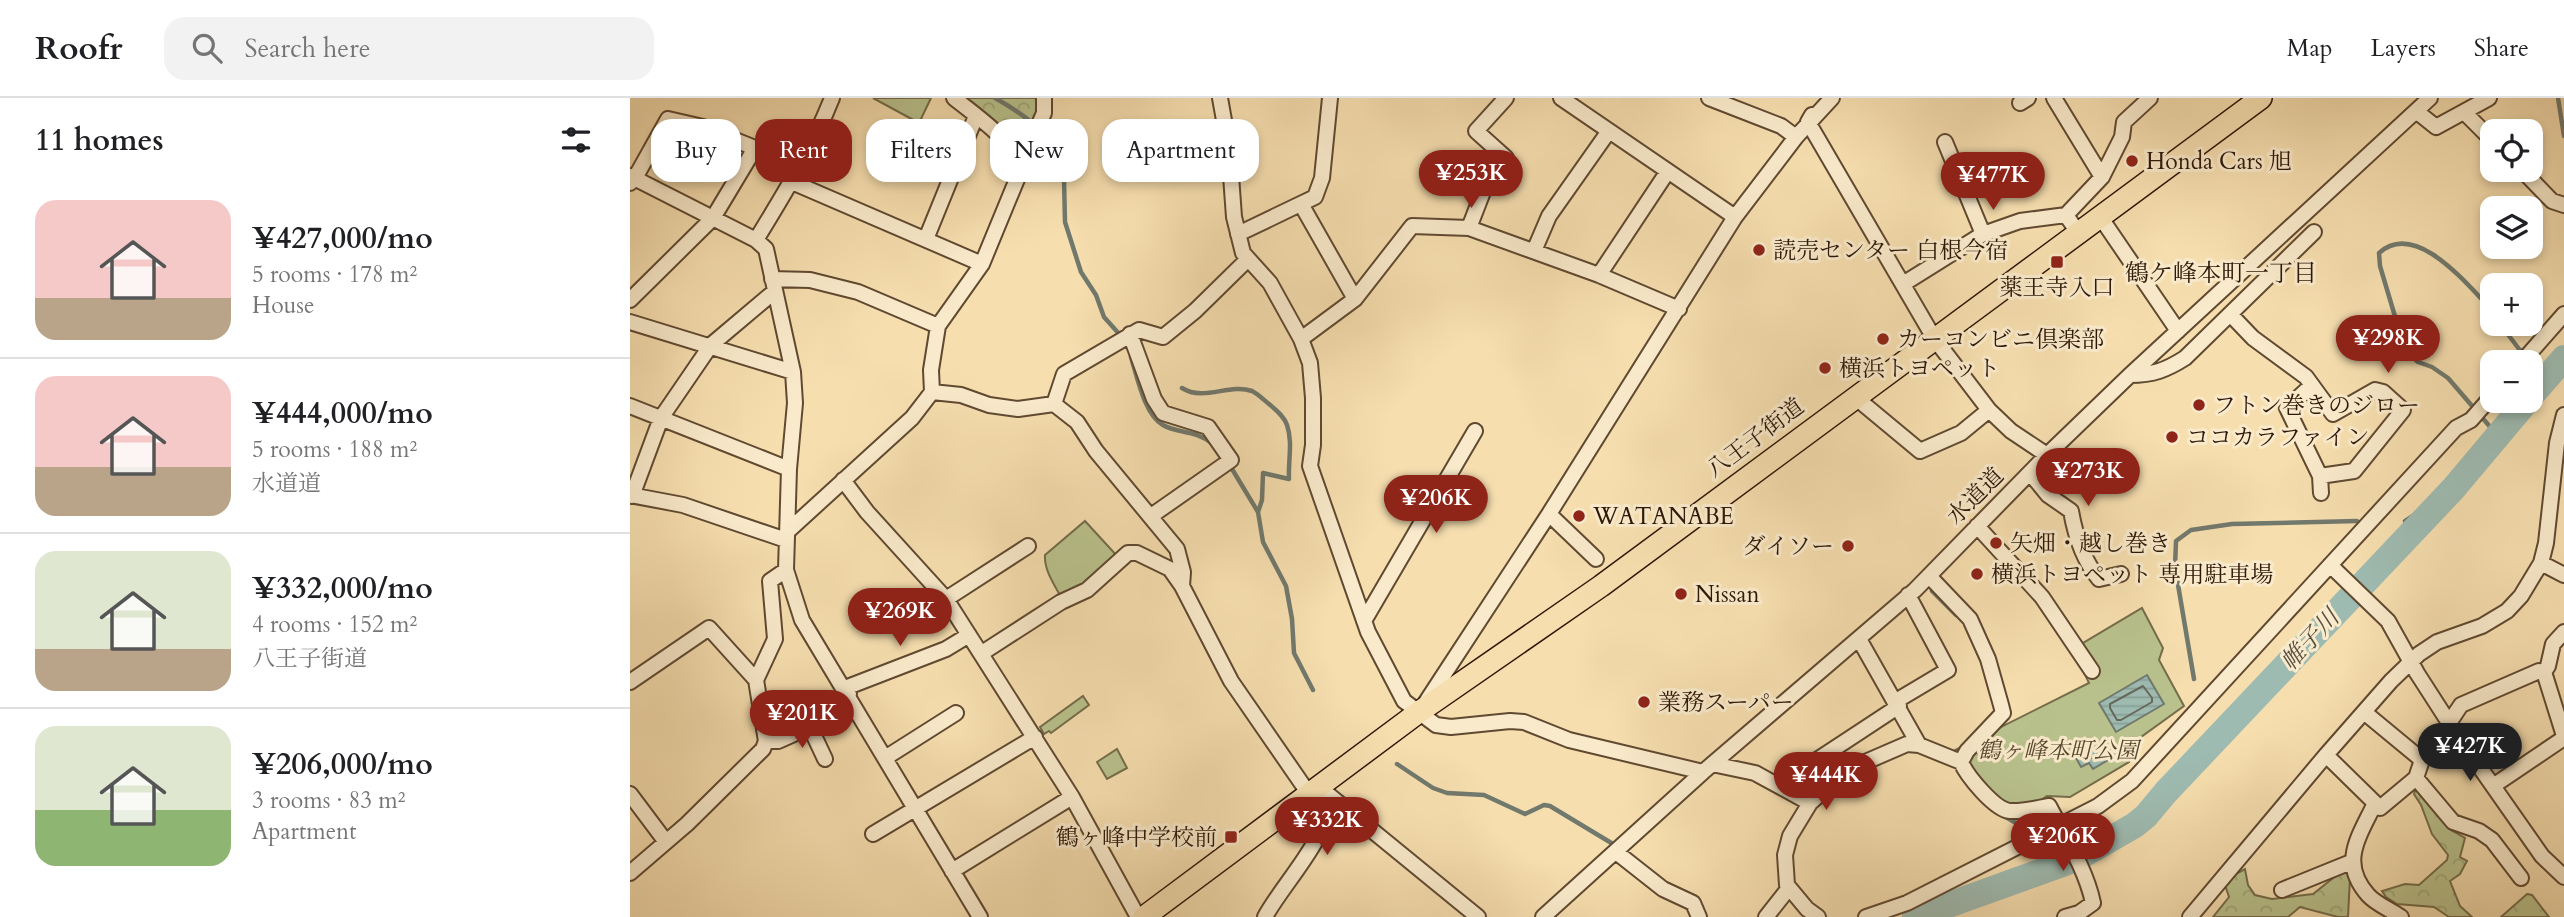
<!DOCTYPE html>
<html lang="en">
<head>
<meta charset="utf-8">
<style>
	body { margin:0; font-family:Cardo,"Noto Serif JP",serif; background:#f2f2f2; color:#202124; height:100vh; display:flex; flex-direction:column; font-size:26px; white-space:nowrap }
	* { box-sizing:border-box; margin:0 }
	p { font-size:23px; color:#757577 }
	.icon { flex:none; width:38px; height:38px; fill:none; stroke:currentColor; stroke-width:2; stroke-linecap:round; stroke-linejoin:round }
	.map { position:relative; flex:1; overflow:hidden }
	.side { display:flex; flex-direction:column; background:#fff; width:630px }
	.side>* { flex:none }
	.top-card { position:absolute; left:21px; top:21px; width:665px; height:63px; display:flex; gap:14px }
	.controls { position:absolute; left:1850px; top:21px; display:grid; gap:14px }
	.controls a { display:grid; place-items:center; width:63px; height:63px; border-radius:14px; background:#fff; box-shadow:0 4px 10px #0003; font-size:35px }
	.price { position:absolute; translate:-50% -60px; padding:0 16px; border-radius:24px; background:#8f2418; color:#fff; font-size:23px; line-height:46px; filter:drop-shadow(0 2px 4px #0008) }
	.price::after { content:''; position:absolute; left:50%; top:42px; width:21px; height:16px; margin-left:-10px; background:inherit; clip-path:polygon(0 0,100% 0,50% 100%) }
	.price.active { background:#222; color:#fff }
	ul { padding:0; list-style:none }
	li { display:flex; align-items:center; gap:21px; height:175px; padding:0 35px }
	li+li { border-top:2px solid #e0e0e0 }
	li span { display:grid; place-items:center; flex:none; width:196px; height:140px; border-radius:21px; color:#555 }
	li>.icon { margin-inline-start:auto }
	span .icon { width:84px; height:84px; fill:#fffc; stroke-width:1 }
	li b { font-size:30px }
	h2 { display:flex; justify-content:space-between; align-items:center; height:84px; padding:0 35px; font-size:30px }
	.chip { padding:0 24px; border-radius:21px; background:#fff; box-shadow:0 4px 10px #0003; font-size:24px; line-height:63px }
	.chip.active { background:#8f2418; color:#fff }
	header { display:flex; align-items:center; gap:42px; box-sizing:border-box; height:98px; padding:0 35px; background:#fff; border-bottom:2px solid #e0e0e0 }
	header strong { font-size:33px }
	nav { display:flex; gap:38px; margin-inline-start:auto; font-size:24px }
	.search { width:490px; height:63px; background:#f2f2f2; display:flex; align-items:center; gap:18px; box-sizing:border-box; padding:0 24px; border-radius:21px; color:#757577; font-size:26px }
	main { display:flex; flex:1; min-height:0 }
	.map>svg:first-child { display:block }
	.green { fill:#b9c28d; stroke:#746c4a; stroke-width:2 }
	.forest { fill:url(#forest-crowns); stroke:#746c4a; stroke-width:2 }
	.water { fill:url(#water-rules); stroke:#71796d; stroke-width:2 }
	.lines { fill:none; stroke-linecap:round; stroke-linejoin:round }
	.shore { stroke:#66695c; stroke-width:2 }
	.stream { stroke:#71796d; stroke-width:4.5 }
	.river { stroke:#9ebbb1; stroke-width:26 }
	.minor-casing { stroke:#604931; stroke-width:18 }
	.highway-casing { stroke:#2e1707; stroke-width:24 }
	.minor { stroke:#f9eacb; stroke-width:14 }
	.highway { stroke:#f6deaf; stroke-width:21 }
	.poi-dot { fill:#8f2418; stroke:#f9eacb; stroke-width:2.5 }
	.labels { text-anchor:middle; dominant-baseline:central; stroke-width:6; stroke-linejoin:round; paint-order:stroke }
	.poi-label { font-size:23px; fill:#2e1707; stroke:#f9eacb; text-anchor:start }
	.street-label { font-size:23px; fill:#2e1707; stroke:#f9eacb }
	.park-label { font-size:23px; font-style:italic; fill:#584a2f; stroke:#f9eacb }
	.neighbourhood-label { font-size:24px; fill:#2e1707; stroke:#f9eacb }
	.water-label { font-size:24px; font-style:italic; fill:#555042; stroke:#f9eacb }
</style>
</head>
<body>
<header>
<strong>Roofr</strong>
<div class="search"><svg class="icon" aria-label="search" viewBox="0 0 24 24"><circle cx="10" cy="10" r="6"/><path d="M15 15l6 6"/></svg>Search here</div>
<nav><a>Map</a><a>Layers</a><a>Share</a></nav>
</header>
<main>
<section class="side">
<h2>11 homes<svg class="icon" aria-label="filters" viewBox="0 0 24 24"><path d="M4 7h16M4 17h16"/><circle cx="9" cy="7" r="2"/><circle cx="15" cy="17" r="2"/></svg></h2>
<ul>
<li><span style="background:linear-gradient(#f6c9c9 70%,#b9a48a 0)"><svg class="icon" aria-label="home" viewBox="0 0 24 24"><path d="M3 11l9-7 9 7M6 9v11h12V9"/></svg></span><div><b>¥427,000/mo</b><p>5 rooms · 178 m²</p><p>House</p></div></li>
<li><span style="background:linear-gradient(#f6c9c9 65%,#b9a48a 0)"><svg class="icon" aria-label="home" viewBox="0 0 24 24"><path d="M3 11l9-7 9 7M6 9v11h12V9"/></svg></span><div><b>¥444,000/mo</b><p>5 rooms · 188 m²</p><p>水道道</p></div></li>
<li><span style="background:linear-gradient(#dfe7d0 70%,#b9a48a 0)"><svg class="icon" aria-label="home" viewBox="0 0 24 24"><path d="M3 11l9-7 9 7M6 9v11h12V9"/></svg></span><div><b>¥332,000/mo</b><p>4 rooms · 152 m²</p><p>八王子街道</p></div></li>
<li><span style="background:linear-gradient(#dfe7d0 60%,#8fb573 0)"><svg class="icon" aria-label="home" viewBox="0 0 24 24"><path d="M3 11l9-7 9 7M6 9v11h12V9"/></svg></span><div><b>¥206,000/mo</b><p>3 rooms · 83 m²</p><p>Apartment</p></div></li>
</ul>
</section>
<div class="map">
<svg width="1934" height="819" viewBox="0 0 1934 819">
	<defs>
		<pattern id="forest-crowns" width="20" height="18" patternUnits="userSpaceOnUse" patternTransform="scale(1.75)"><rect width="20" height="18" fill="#b9c28d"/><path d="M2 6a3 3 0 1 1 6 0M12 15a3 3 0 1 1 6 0" fill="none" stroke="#9fa678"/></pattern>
		<pattern id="water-rules" width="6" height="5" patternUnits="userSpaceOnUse" patternTransform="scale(1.75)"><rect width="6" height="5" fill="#9ebbb1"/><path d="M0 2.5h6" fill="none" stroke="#88a097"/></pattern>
	</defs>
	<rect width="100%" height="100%" fill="#f6deaf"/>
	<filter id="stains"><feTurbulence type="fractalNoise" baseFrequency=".00286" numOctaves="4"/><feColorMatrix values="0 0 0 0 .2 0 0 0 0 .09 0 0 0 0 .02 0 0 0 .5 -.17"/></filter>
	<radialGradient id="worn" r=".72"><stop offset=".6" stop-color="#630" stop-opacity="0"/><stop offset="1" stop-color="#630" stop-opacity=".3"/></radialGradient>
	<path class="green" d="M243,0H301L289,25Z
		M455,423L488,459L456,489L431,499C424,486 414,472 415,457Z
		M1512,510L1533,550L1529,562L1554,608L1507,642L1499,664L1440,699L1417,698L1407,705L1384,707L1366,700L1325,652L1459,585L1443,551Z
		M487,651L497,670L477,681L467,664Z"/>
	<path class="forest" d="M330,0H410V12L393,59Z
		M453,598L459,607L421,635L419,633L414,636L410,629Z
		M1785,693H1788L1821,732L1835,740L1830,759L1837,763L1830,776L1820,783L1830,808L1842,819H1819L1804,809L1767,806L1756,799L1752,793L1775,786L1789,787L1817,762L1818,757L1802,736L1791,707L1784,696Z
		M1717,769L1720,780L1718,819H1708L1670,809L1658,819H1583L1599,799L1595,787L1600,779L1615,771L1618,787L1625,797L1642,801L1683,796Z
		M1897,796L1902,797L1919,819H1871Z"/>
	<path class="water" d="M1517,577L1534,606L1486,634L1469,605Z
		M1470,649L1478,662L1463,671L1459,665L1451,669L1444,656L1453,651L1457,656Z"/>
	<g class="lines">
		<path class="shore" d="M1513,588L1522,600V604L1491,622H1487L1480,610V606Z"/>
		<path class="stream" d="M365,0C385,11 405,25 420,42L417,58L427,68L434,81L435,124L451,174L466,197L474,219L491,238
			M1928,0L1934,38
			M1862,212C1838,188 1786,121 1749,155L1750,168L1775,252L1788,264L1802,269L1818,280L1868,338
			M1870,226L1889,251L1918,278
			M501,259C507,278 514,316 533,327C548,336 564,331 583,346
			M552,290C574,304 599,285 622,293C628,296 634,302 639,306C646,312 654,318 657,327C663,344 658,363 659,381L633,375L632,402L628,414
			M599,366L628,414L633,444L656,488L662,521L664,555L683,592
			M1775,423L1823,391
			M1302,493L1326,517
			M1564,581L1545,469L1546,443L1561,432L1602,426L1727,423
			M767,666L803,690L817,695L854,697L895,716L914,707L920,708L988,749
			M1536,694L1559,659
			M1367,714L1386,725"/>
		<path class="river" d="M1900,299L1934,260
			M1285,819L1446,761L1505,727L1516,718L1536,694L1823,391L1897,303"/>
		<g class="minor-casing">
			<path id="minor" d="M590,0L599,50L604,119L613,155L640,185L671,241L680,265L683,300V347L680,368L738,534L774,603L806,627L821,629L880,623L894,624L939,642L1073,674
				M931,0L1105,119
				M1079,0L1151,28L1166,39
				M1424,0L1472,79
				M1390,5L1398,0
				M1786,13L1806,29L1859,0
				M1835,15L1862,42
				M1182,17L1178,24L1304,240L1359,312L1381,333L1417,357
				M410,24L414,15V0
				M1315,44L1353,136
				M1892,72L1922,103L1934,107
				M0,78L126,142L136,151L163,274L165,305L159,371L156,472L172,522L350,819
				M162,84L352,166
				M0,85L5,80L38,21L73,29L125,50L83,120L0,202
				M671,106L725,201
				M1436,117L1472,79L1492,39L1494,24L1520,0
				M1471,120L1548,233
				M839,130L856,86L876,60L846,33L876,0
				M608,136L685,99L692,80L700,0
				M296,141L346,18
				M126,142C154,96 182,51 202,0
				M904,153L919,118L979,33
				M969,177L1038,73
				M142,181L180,182L228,194L308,228
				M1273,186L1353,136L1390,123L1436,117L1449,136
				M1600,216L1623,240L1676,279L1703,316L1745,292L1753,294L1773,312L1724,373L1690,378
				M0,224L163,274
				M500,236L524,301L533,315L578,329L601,362L521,418
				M671,241L725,201L782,128L839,130L969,177L1049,211
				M1892,264L1934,216
				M1500,277C1523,277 1536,272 1555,260L1684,134
				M1682,287L1657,310L1690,378L1691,395
				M302,294L301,272L308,228L352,166L392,69C379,40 349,20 324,0
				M1225,299L1290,353L1331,335L1359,312
				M424,306L434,276L509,232L533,239L565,213L617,162
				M0,308L159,371
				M1400,375L1418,397L1441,413C1445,436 1454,463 1469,481L1491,476
				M213,382L237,414L316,501L442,699L508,819
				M0,397L53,407L156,442
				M2,398L31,320L81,247L145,193
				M919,416L966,461
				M1347,428L1412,499L1462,573
				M158,433L282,320L302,294L331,297L359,307L388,311L424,306L447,324L466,353L547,451L553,474L552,488
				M1911,465L1934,477
				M1700,467L1758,523L1787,575L1823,631L1912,758L1934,779
				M1299,478L1340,521L1358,561L1371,607L1373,615L1337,653L1331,664C1337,678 1365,712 1380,713C1392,714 1407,710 1419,708C1435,739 1456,771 1463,805L1449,815L1435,819
				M316,501L398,448
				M734,523L845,333
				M1229,541L1289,647L1331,664
				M352,555L431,504L457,492L498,455H507L540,471L552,488L601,583L679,696
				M1914,574L1934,638
				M0,584L79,530L126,582
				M215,590L316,551L339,537
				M1266,603L1318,572L1278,497
				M796,604L919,416L1105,119L1166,39L1202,0
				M1734,614L1792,662
				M1819,625L1831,607L1909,573L1914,574L1918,568L1923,546L1934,534
				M180,629L195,661
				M136,643H148L193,623L219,596
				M1696,657L1745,705C1729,739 1709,764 1738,797C1746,806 1761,812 1771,819
				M255,660L326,615
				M1082,666L1125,675L1180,705
				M1786,680L1823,724L1849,733L1862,742L1891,780
				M1149,687L1269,608
				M1863,688L1934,640
				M689,689L848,819
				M0,696L36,744
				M1745,705L1750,710L1786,680L1792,662L1823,631
				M243,736L405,639
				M986,754L1033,791L1063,805L1069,819
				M322,773L442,699
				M0,775L57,726L133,651L136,643L126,582L145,541L140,483L156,472
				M1652,792L1721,764
				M635,819C650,790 696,742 696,711C696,704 692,697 689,690
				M913,819L1073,674L1285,492L1417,357L1500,277L1800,0
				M1136,819L1159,790
				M1188,819L1177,811L1157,787L1155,757L1160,738L1180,705L1217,672L1277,646L1289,647
				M1236,819L1277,805L1468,708L1502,683L1826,330L1841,322L1862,298
				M1560,819L1696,657L1761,583L1789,556L1807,544L1852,528L1877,513L1891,498L1911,465L1916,445L1927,345L1934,317"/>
		</g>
		<g class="highway-casing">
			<path id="highway" d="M514,819L789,614L971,488L1631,0"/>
		</g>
		<use href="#minor" class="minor"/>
		<use href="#highway" class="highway"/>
	</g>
	<g class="poi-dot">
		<circle cx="1502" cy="63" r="7"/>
		<circle cx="1129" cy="152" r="7"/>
		<rect x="1420" y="157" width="14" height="14" rx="3.5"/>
		<circle cx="1253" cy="241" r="7"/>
		<circle cx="1195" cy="270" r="7"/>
		<circle cx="1569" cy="307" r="7"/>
		<circle cx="1542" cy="339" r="7"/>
		<circle cx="949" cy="418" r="7"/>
		<circle cx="1366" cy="445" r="7"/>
		<circle cx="1218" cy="448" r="7"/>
		<circle cx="1347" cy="476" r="7"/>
		<circle cx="1051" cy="496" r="7"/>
		<circle cx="1014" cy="604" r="7"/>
		<rect x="594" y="732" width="14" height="14" rx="3.5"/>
	</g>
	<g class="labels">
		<g class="poi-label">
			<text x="1516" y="63">Honda Cars 旭</text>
			<text x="1143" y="152">読売センター 白根今宿</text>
			<text x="1427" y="189" text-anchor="middle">薬王寺入口</text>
			<text x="1267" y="241">カーコンビニ倶楽部</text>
			<text x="1209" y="270">横浜トヨペット</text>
			<text x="1583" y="307">フトン巻きのジロー</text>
			<text x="1556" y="339">ココカラファイン</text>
			<text x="963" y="418">WATANABE</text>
			<text x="1380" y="445">矢畑・越し巻き</text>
			<text x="1204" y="448" text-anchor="end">ダイソー</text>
			<text x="1361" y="476">横浜トヨペット 専用駐車場</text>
			<text x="1065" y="496">Nissan</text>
			<text x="1028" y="604">業務スーパー</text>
			<text x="587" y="739" text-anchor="end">鶴ヶ峰中学校前</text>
		</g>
		<g class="street-label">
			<text transform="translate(1125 340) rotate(-37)">八王子街道</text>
			<text transform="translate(1345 398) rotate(-45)">水道道</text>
		</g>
		<g class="park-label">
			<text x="1428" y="652">鶴ヶ峰本町公園</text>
		</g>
		<g class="neighbourhood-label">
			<text x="1591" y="175">鶴ケ峰本町一丁目</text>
		</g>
		<g class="water-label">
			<text transform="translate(1680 542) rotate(-47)">帷子川</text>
		</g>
	</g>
	<rect width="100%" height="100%" filter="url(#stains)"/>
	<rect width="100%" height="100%" fill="url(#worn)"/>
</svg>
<div class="controls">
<a><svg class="icon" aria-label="locate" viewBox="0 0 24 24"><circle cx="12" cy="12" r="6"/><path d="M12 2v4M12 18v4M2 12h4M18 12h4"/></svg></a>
<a><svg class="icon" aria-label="layers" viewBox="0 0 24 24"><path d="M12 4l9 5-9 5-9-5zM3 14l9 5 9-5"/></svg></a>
<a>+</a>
<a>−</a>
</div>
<b class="price" style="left:841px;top:112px">¥253K</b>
<b class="price" style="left:1363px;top:114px">¥477K</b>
<b class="price" style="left:1758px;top:277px">¥298K</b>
<b class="price" style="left:1458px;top:410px">¥273K</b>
<b class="price" style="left:806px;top:437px">¥206K</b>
<b class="price" style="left:270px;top:550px">¥269K</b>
<b class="price" style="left:172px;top:652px">¥201K</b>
<b class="price active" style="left:1840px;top:685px">¥427K</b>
<b class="price" style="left:1196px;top:714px">¥444K</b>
<b class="price" style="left:697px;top:759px">¥332K</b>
<b class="price" style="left:1433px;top:775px">¥206K</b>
<div class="top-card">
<a class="chip">Buy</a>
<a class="chip active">Rent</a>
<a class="chip">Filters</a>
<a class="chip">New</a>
<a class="chip">Apartment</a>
</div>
</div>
</main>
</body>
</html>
